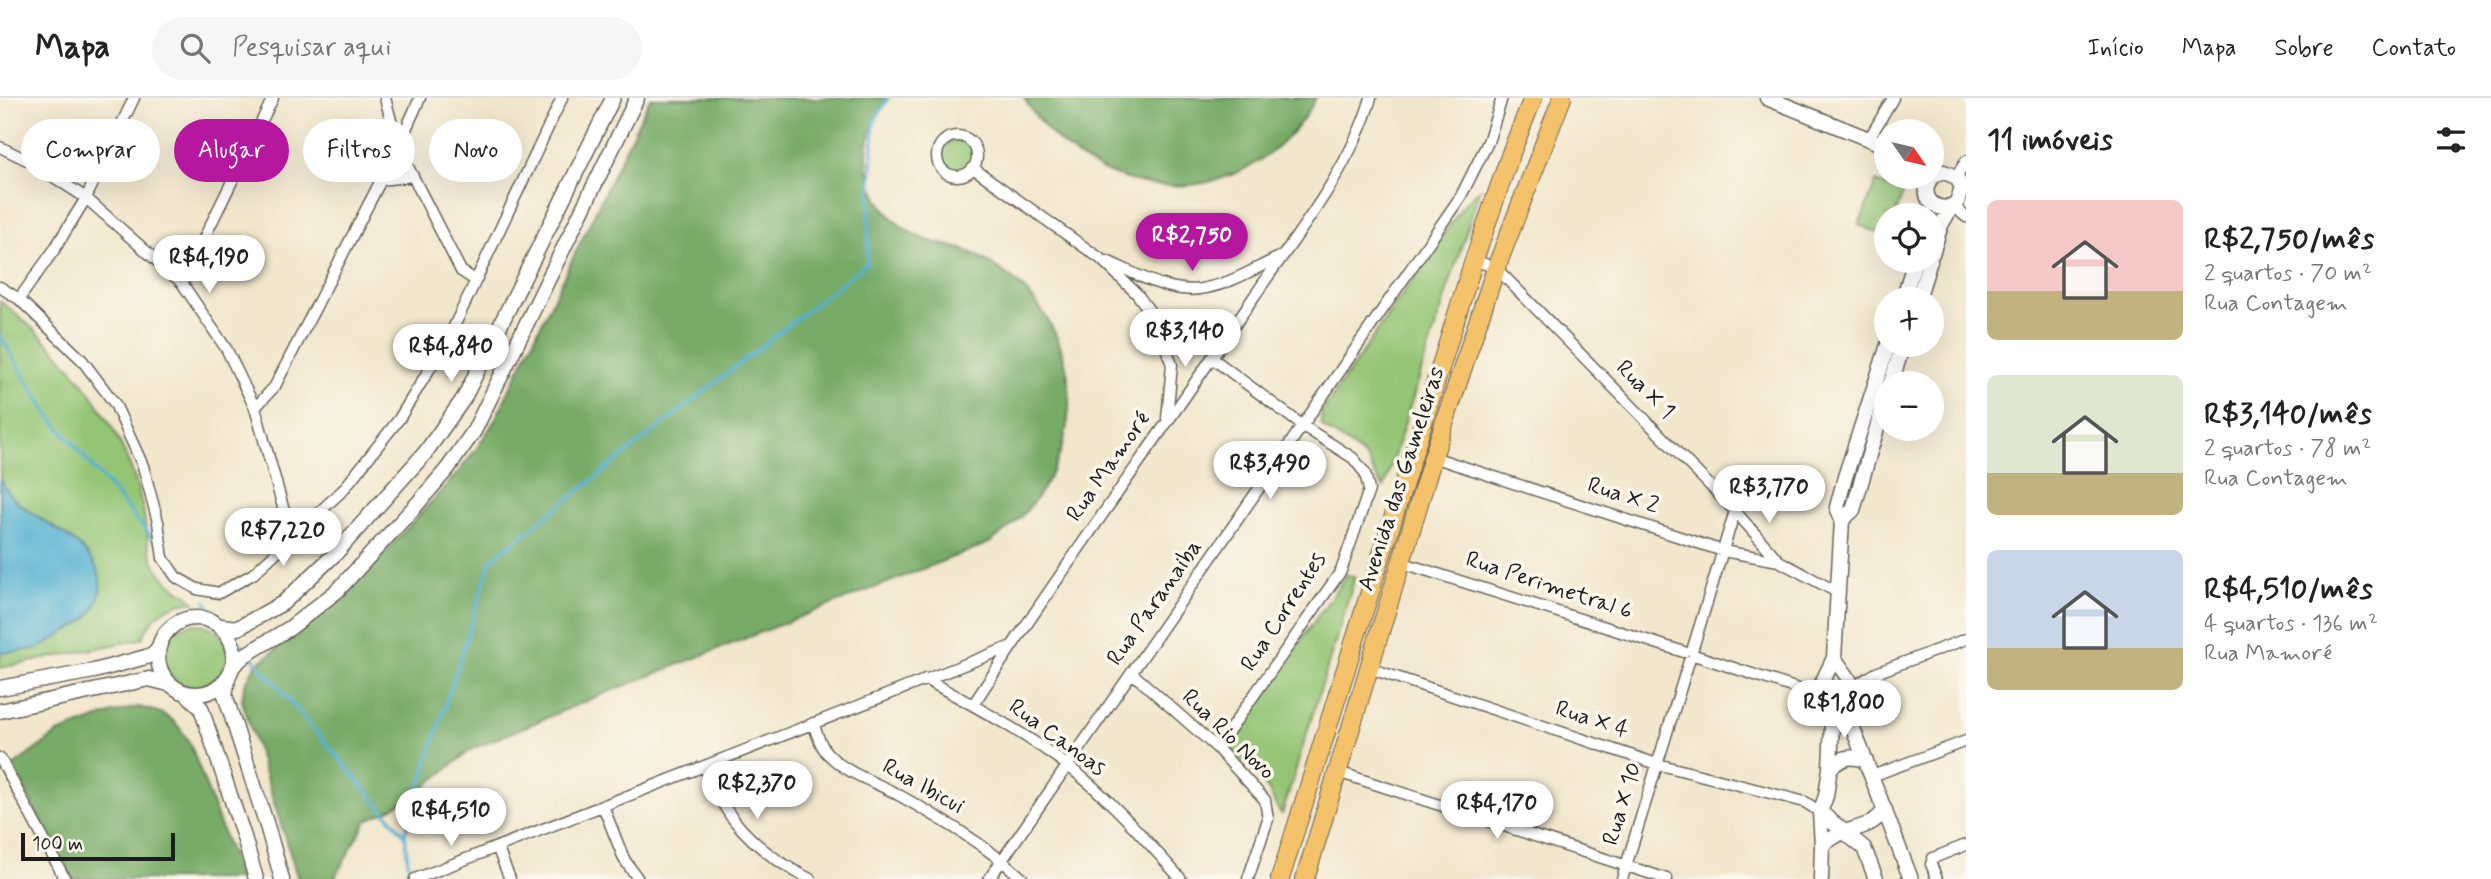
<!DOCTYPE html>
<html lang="pt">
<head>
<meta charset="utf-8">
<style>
	body { margin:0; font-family:Mynerve,sans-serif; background:#f6f6f6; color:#222; height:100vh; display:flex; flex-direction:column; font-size:26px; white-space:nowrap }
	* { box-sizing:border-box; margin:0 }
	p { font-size:23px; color:#767676 }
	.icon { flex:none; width:38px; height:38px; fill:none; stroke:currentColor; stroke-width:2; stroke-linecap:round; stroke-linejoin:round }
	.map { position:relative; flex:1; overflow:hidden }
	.drawer { display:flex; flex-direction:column; background:#fff; width:525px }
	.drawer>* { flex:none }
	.top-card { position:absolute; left:21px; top:21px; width:665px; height:63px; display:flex; gap:14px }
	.needle { width:46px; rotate:124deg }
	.buttons { position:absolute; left:1874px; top:21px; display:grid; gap:14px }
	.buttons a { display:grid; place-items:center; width:70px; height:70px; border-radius:50%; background:#fff; box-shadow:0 7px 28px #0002; font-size:35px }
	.scale { position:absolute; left:21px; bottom:18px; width:154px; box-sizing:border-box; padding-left:7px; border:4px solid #1c1c1c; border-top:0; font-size:19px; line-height:24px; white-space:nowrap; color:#1c1c1c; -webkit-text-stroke:5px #fbf7ec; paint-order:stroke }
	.price { position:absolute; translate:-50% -60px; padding:0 16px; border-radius:24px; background:#fff; color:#222; font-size:23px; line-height:46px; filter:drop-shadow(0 2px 4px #0008) }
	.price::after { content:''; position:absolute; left:50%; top:42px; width:21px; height:16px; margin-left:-10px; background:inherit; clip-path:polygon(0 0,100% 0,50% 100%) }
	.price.active { background:#b5179e; color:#fff }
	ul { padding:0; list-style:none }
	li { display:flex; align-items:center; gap:21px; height:175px; padding:0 21px }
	li span { display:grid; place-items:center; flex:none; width:196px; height:140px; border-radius:10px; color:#555 }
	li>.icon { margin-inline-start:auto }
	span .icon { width:84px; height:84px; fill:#fffc; stroke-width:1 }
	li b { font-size:30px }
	h2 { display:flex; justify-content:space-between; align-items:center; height:84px; padding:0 21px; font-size:30px }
	.pill { padding:0 24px; border-radius:32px; background:#fff; box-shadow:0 7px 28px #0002; font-size:24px; line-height:63px }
	.pill.active { background:#b5179e; color:#fff }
	header { display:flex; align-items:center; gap:42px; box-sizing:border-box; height:98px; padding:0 35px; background:#fff; border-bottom:2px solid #e0e0e0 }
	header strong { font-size:33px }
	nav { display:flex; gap:38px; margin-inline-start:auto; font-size:24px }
	.search { width:490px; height:63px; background:#f6f6f6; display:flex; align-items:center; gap:18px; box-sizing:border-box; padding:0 24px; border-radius:38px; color:#767676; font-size:26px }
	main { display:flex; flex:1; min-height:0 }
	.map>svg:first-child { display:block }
	.green { fill:#94c574; stroke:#587048; stroke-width:2 }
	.forest { fill:#7a6; stroke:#4a6341; stroke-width:2 }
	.water { fill:#52b0d0; stroke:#376676; stroke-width:2 }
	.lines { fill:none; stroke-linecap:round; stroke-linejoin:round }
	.stream { stroke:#52b0d0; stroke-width:3.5 }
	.minor-casing { stroke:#67635a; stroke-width:13 }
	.tertiary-casing { stroke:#67635a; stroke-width:17 }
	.primary-casing { stroke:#67635a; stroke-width:20 }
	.minor { stroke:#fff; stroke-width:10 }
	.tertiary { stroke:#fff; stroke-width:14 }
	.primary { stroke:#f4c26a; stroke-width:18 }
	.labels { text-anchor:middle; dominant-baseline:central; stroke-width:7; stroke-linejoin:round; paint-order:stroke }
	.street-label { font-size:23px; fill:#1c1c1c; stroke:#fbf7ec }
</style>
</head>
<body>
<header>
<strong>Mapa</strong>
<div class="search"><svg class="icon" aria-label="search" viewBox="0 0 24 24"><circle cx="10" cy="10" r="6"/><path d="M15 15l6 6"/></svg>Pesquisar aqui</div>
<nav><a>Início</a><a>Mapa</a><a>Sobre</a><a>Contato</a></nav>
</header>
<main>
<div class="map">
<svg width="1966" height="781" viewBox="0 0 1966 781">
	<rect width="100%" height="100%" fill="#fbf7ec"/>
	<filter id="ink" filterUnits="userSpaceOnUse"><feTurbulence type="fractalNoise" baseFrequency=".0143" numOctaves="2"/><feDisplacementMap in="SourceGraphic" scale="14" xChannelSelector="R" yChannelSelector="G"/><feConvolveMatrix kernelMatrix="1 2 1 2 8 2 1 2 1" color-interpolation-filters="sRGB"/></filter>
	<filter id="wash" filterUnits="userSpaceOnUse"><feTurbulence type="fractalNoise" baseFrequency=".00686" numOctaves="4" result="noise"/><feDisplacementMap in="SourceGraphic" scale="28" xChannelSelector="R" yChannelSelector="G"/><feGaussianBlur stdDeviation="1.57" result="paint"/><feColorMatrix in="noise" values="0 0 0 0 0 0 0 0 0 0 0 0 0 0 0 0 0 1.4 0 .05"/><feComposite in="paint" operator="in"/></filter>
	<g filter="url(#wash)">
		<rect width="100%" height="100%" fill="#f2e6cc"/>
		<path class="green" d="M941 58a16 16 0 1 1 32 0a16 16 0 1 1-32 0Z
			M1876,84L1903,95L1895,117H1886V138L1859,127Z
			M1480,91L1384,389C1374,381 1373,369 1365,359C1353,347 1335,339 1322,328L1321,315L1465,105Z
			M0,203C57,247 105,302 131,370C135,381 139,394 142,406C147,427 146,454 159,473C168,488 183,492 195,504C170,504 152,517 142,541L0,570Z
			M1347,477L1355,479L1282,716C1274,708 1273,698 1266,688C1258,675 1244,666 1233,656L1232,640Z
			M164 558a32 32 0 1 1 64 0a32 32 0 1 1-64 0Z"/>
		<path class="forest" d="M650,0H889C874,17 866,41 867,64C870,98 891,128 924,141C937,146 951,147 964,152C983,159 999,170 1014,182C1101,257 1080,386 989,445L598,598L472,651L421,692L393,710L367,722L334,781H298L242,603L244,588L255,568L345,498L454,379L477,350L495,322Z
			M1024,0H1316C1252,120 1091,114 1024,0Z
			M138,609C168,614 177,622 191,648L240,781H72L12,669L58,635L110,616Z"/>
		<path class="water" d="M0,381C4,387 7,394 12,399C40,428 121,453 96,507C88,525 71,530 56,540C51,542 47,547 42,549C30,553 13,553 0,555Z"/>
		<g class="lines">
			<path class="stream" d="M0,238L48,316L154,442
				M171,463L181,475
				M205,503L218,519
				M237,542L245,551
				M253,560L404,736
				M409,775L405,736L491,462L867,165L874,24L888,0"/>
		</g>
	</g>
	<g filter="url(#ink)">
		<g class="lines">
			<g class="minor-casing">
				<path id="minor" d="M385,0L398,49L461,173L475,182
					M937 58a20 20 0 1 1 40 0a20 20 0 1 1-40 0Z
					M1869,41L1893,0
					M0,49L31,64L86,100L182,185L227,252L255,310L292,441
					M973,70L1101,161L1137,196L1156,222L1172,267L1167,320
					M1956,79L1966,63
					M381,82L413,78
					M1953,108L1966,119
					M1474,162L1496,170L1735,413L1779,463
					M1107,163C1136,176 1173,198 1206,190C1233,185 1257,169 1282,158
					M182,185L273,0
					M0,189L19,201L82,262L115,306L143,368L158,424L163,460L176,479L197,491L219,495L253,476L343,392L399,321L449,239L562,0
					M19,201L54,152L86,100L134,0
					M1212,260L1303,328L1353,360L1365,375L1369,392L1341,473L1217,650
					M255,310L275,288L398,49L420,0
					M1433,359L1723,453L1779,463L1837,494
					M1400,464L1684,554
					M1692,553L1735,413
					M1694,557L1807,594L1821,593
					M1369,570L1657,666L1805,704L1820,714
					M1132,575L1217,650L1265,702L1268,721L1248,781
					M925,581C973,607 1023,634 1067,667C1110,700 1145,741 1181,781
					M1851,590L1876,575L1966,541
					M973,607C1063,468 1161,336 1253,200C1295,139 1350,72 1371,0
					M813,625C817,636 821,651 830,658C848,676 873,683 895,695C940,720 985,746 1023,781
					M0,660L65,781
					M704,668C713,685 721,706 733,721C753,746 781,767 810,781
					M1338,674L1667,781
					M1872,678L1966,643
					M603,708L624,761L638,781
					M497,749L510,781
					M415,781L1012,548
					M989,781L1461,98L1488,44L1502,0
					M1622,781L1689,563
					M1937,781L1931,766L1933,760L1966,747"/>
			</g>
			<g class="tertiary-casing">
				<path id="tertiary" d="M1767,0L1886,48
					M1932,79C1916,98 1938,120 1957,104L1962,89L1956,79L1944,74L1932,78
					M1932,156L1941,127L1952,108
					M1903,201L1915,163
					M1918,201L1930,163
					M1891,285L1903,247
					M1842,422L1853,412L1886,299
					M158 558a38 38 0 1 1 76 0a38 38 0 1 1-76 0Z
					M221,528L238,530L283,505L335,456L425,355L464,300L613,0
					M1834,560L1849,581V595L1842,602L1911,781
					M234,567L245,557L290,530L337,493L419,404L448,370L474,333L637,0
					M228,581L225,597L268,731L282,781
					M0,590L94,573L146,559L153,556L159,549
					M187,596L201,610L244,739L256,781
					M0,613L149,581L169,586
					M1830,670C1841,660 1851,656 1866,663
					M1820,714L1864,750L1876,781
					M1822,747C1830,742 1838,735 1847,733C1864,728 1873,727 1885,712
					M1821,781L1822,747L1820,714L1826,698L1830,670L1833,603L1824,598L1820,589L1834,560L1842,422L1837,409L1845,379L1888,247"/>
			</g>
			<g class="primary-casing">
				<path id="primary" d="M1280,781L1474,162L1511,55L1533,0
					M1305,781L1433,359L1496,170L1562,0"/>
			</g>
			<use href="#minor" class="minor"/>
			<use href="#tertiary" class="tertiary"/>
			<use href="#primary" class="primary"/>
		</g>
	</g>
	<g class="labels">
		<g class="street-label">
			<text transform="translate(1645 292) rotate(45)">Rua X 1</text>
			<text transform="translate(1109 369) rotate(-55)">Rua Mamoré</text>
			<text transform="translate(1402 381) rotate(-72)">Avenida das Gameleiras</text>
			<text transform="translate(1623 398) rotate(18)">Rua X 2</text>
			<text transform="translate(1549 488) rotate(18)">Rua Perimetral 6</text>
			<text transform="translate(1155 505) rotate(-55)">Rua Paranaiba</text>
			<text transform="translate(1284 514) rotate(-57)">Rua Correntes</text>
			<text transform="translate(1592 622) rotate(18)">Rua X 4</text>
			<text transform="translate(1228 637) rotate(44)">Rua Rio Novo</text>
			<text transform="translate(1057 640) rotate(36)">Rua Canoas</text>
			<text transform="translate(923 689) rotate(29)">Rua Ibicui</text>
			<text transform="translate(1623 706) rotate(-73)">Rua X 10</text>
		</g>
	</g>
</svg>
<div class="buttons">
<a><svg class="needle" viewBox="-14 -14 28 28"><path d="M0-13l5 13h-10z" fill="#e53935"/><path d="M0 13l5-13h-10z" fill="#767676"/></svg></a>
<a><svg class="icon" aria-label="locate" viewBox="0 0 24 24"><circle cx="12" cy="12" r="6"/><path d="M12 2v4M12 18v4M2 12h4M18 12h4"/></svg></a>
<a>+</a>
<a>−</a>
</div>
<div class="scale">100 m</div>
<b class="price active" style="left:1192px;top:175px">R$2,750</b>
<b class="price" style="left:209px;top:197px">R$4,190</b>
<b class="price" style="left:1185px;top:271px">R$3,140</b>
<b class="price" style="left:451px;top:286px">R$4,840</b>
<b class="price" style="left:1270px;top:403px">R$3,490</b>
<b class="price" style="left:1769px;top:427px">R$3,770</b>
<b class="price" style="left:283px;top:470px">R$7,220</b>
<b class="price" style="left:1844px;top:642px">R$1,800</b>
<b class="price" style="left:757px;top:723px">R$2,370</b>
<b class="price" style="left:1497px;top:743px">R$4,170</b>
<b class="price" style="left:451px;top:750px">R$4,510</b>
<div class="top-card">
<a class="pill">Comprar</a>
<a class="pill active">Alugar</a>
<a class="pill">Filtros</a>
<a class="pill">Novo</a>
</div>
</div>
<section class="drawer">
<h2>11 imóveis<svg class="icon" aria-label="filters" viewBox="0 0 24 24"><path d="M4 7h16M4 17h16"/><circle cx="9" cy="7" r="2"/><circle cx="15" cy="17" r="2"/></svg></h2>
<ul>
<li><span style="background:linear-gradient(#f6c9c9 65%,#c2b280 0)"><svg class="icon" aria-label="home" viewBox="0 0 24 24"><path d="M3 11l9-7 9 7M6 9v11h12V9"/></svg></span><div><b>R$2,750/mês</b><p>2 quartos · 70 m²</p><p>Rua Contagem</p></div></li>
<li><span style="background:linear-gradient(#dfe7d0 70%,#c2b280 0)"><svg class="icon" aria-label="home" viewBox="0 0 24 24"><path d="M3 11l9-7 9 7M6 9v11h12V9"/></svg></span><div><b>R$3,140/mês</b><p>2 quartos · 78 m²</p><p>Rua Contagem</p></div></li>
<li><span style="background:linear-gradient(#c9d6e8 70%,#c2b280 0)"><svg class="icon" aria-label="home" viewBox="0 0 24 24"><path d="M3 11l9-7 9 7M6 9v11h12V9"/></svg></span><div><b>R$4,510/mês</b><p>4 quartos · 136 m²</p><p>Rua Mamoré</p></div></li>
</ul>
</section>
</main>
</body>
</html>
